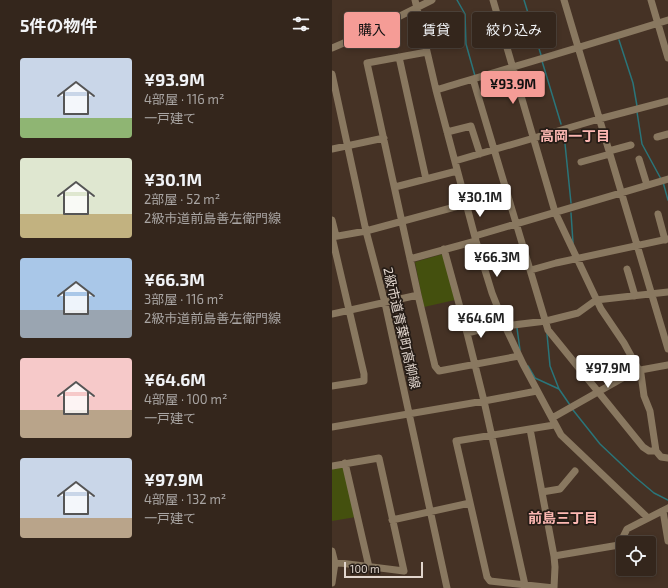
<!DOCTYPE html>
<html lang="ja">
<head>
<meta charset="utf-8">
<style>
	body { margin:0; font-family:"Exo 2","Noto Sans JP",sans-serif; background:#3f3229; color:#f1f3f6; height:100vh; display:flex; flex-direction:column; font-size:15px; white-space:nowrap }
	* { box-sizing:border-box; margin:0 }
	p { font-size:13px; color:#a9a5a3 }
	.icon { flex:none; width:22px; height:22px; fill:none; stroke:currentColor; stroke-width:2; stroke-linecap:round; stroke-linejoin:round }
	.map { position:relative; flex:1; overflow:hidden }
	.sheet { display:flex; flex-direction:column; background:#34261c; width:332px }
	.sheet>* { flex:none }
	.hud { position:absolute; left:12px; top:12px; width:264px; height:36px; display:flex; gap:8px }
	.tools { position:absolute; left:284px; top:536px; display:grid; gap:8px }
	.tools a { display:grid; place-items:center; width:40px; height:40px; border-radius:4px; background:#34261c; box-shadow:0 2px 6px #0003,0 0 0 1px #4e433b; font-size:20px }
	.scale { position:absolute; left:12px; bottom:10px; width:79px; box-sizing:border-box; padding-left:4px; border:2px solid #e1d5cd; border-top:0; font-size:11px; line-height:14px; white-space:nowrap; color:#e1d5cd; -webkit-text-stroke:3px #251c16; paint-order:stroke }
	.price { position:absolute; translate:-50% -34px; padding:0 9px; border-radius:4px; background:#fff; color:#222; font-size:13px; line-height:26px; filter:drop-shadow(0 1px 2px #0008) }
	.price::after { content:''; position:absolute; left:50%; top:24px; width:12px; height:9px; margin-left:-6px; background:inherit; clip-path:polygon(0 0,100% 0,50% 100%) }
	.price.on { background:#f59c96; color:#111 }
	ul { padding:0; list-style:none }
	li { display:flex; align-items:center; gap:12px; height:100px; padding:0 20px }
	li span { display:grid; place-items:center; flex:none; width:112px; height:80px; border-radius:4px; color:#555 }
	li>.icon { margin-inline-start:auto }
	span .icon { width:48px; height:48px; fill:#fffc; stroke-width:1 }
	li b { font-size:17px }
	h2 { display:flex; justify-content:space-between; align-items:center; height:48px; padding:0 20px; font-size:17px }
	.chip { padding:0 14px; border-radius:4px; background:#34261c; box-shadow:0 2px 6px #0003,0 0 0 1px #4e433b; font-size:14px; line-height:36px }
	.chip.on { background:#f59c96; color:#111 }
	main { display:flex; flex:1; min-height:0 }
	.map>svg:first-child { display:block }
	.green { fill:#44500e }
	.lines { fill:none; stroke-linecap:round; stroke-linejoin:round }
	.stream { stroke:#2a757a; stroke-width:1.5 }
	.minor { stroke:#897860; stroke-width:7 }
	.labels { text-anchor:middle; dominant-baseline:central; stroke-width:3.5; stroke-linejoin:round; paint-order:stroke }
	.street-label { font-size:13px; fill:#e1d5cd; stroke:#251c16 }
	.neighbourhood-label { font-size:14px; font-weight:bold; fill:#fcb8b3; stroke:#251c16 }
</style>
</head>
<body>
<main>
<section class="sheet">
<h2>5件の物件<svg class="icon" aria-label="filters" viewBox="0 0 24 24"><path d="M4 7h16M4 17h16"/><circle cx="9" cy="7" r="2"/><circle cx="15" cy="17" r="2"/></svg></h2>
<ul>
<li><span style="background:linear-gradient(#c9d6e8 75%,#8fb573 0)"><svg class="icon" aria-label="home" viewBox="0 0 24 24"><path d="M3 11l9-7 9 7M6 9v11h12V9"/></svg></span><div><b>¥93.9M</b><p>4部屋 · 116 m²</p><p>一戸建て</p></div></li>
<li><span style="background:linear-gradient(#dfe7d0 70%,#c2b280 0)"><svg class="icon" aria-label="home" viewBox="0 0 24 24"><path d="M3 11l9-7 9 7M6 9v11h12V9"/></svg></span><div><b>¥30.1M</b><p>2部屋 · 52 m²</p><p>2級市道前島善左衛門線</p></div></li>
<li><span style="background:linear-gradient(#a9c7e8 65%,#9aa5b1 0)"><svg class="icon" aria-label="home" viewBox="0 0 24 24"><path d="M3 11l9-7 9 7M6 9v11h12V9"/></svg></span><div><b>¥66.3M</b><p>3部屋 · 116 m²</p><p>2級市道前島善左衛門線</p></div></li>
<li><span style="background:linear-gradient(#f6c9c9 65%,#b9a48a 0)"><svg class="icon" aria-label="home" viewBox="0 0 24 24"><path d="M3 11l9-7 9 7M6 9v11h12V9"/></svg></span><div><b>¥64.6M</b><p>4部屋 · 100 m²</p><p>一戸建て</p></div></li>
<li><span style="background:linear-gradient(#c9d6e8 75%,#b9a48a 0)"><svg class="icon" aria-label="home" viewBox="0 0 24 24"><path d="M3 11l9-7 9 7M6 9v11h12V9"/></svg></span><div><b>¥97.9M</b><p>4部屋 · 132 m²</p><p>一戸建て</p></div></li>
</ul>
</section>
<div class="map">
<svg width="336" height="588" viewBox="0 0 336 588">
	<rect width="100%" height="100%" fill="#453225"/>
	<path class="green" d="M111,254L123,300L92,307L83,262Z
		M12,466L24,517L0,521V468Z"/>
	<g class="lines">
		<path class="stream" d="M125,0L133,14L134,44L143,76
			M192,0L209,55
			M287,40L301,83L305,106
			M210,61L229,124
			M305,112L310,144L329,179
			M232,134L239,203
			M331,182L336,200
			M239,213L241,243
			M185,328L188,350
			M215,334L218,366L227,389L238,405
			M196,366L203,378L227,389
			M241,410L268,444L303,477L322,493L336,500"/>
		<path class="minor" d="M83,0L104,90L144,241L160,293L173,326L191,364L229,435L316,518
			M161,0L223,212L269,309L292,343L309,374L312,396L318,411L324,451
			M232,0L336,349
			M319,0L336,58
			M0,48L28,36L100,0
			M95,52L35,63L86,295L103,366L107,371L187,356
			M67,57L94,179
			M0,74L34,231L53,303L115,588
			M141,79L216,330L311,447L317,451H324L329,457L336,458
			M104,90C181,67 259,44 336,20
			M115,132L139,126L148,154
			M325,137L336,134
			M0,149L52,138
			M277,151L299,145
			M307,159L315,185
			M123,161L267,119L336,101
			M249,162L278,154
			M63,187L125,171
			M326,214L333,240
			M0,220L4,236
			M143,236L336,179
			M0,237L34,231L134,204
			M112,249L135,333L152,401L193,585
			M78,259L144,241
			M295,269L303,296
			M199,270L224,263L336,239
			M0,314L86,295
			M173,326L214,321L246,313L264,300L336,292
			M135,333L159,327
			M0,386L32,381V374L0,237
			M220,418L303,371L336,365
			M0,427L152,401L205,391
			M198,429L222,556L223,567L222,588
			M13,463L37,567
			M0,466L47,458L72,571L0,562
			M210,492L228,489L243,471
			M331,511L336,541
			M60,520L138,503
			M0,551L3,563L0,583
			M222,556L287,545L295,529L336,508
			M222,588L158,581L155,577L124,441L222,425"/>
	</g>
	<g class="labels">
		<g class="street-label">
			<text transform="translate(70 328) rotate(77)">2級市道青葉町高柳線</text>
		</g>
		<g class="neighbourhood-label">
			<text x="243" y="135">高岡一丁目</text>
			<text x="231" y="517">前島三丁目</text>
		</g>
	</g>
</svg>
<div class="tools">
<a><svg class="icon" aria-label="locate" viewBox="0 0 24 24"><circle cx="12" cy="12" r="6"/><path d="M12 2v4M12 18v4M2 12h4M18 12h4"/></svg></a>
</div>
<div class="scale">100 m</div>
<b class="price on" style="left:181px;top:105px">¥93.9M</b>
<b class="price" style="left:148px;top:218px">¥30.1M</b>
<b class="price" style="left:165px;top:278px">¥66.3M</b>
<b class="price" style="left:149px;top:339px">¥64.6M</b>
<b class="price" style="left:276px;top:389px">¥97.9M</b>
<div class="hud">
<a class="chip on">購入</a>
<a class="chip">賃貸</a>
<a class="chip">絞り込み</a>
</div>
</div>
</main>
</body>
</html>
